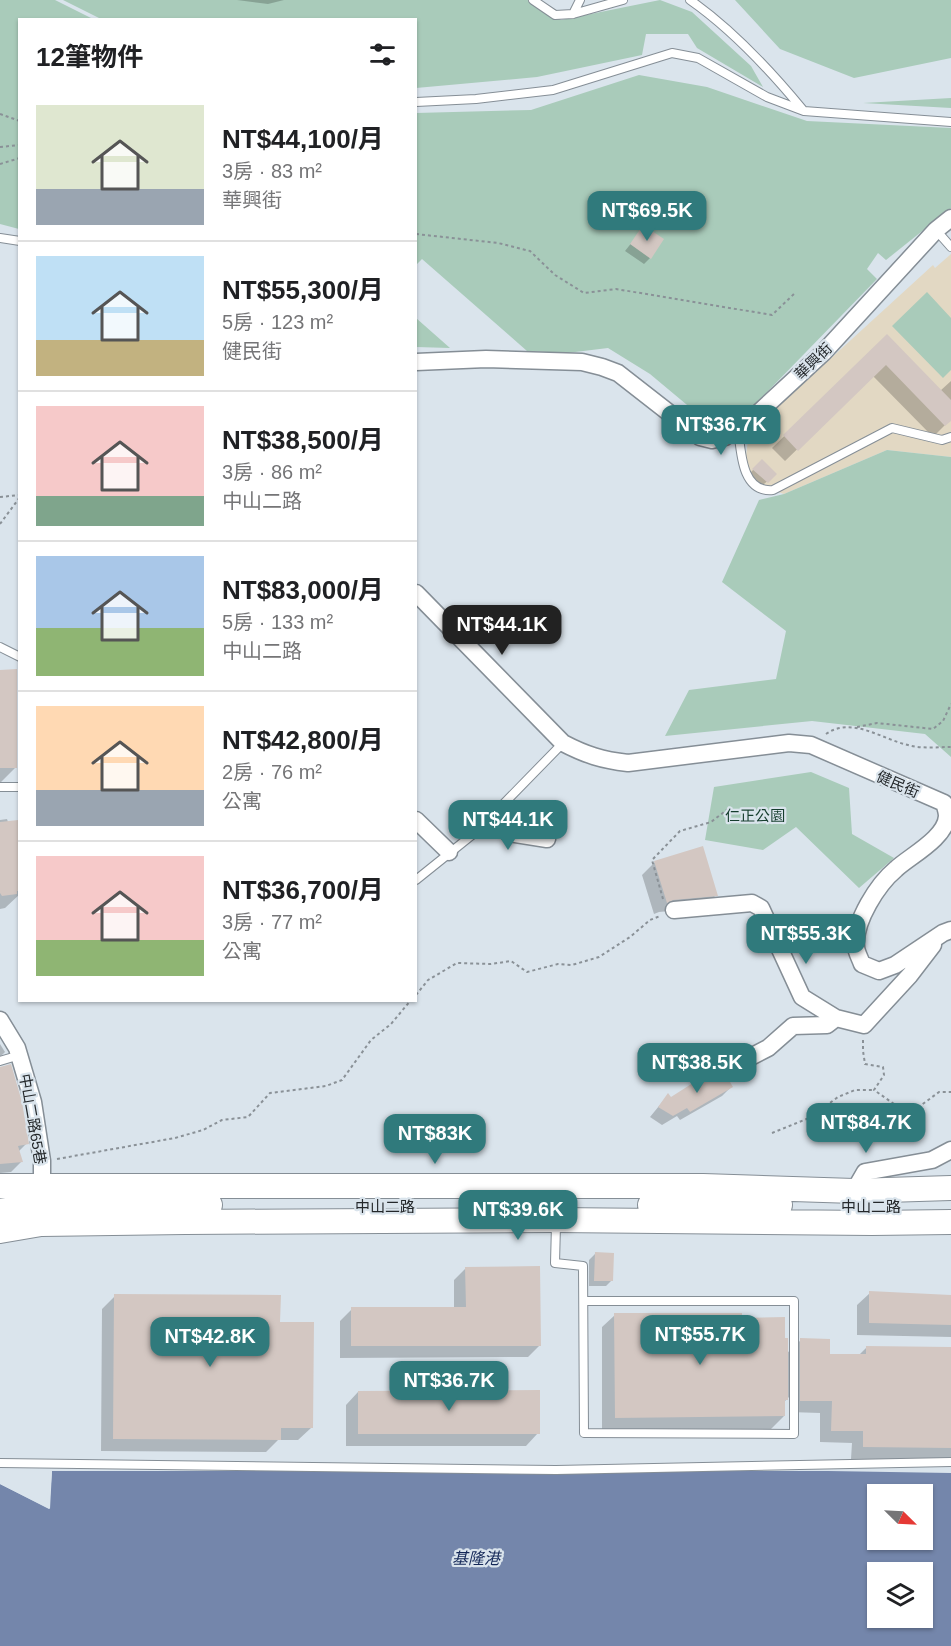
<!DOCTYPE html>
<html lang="zh-TW">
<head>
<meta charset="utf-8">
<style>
	body { margin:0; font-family:Helvetica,"Noto Sans TC",sans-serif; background:#f2f2f2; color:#202124; height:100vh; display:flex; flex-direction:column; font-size:22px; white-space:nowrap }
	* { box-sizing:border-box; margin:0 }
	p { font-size:20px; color:#757577 }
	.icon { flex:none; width:33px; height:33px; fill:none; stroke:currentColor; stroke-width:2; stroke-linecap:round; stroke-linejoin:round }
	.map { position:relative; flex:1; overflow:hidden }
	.side { position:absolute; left:18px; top:18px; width:399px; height:984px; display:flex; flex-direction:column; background:#fff; border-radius:0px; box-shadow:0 2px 4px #0004 }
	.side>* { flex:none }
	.needle { width:39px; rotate:114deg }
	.controls { position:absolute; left:867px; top:1484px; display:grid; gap:12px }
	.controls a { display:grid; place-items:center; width:66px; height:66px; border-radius:0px; background:#fff; box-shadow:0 2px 4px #0004; font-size:30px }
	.price { position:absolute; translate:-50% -51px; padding:0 14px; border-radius:12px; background:#307a7c; color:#fff; font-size:20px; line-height:39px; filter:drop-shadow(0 2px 3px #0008) }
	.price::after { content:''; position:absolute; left:50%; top:36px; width:18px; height:14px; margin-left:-9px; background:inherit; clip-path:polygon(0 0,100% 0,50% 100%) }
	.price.on { background:#222; color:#fff }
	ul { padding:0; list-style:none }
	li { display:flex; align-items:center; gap:18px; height:150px; padding:0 18px }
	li+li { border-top:2px solid #e0e0e0 }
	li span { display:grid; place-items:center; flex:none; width:168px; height:120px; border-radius:0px; color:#555 }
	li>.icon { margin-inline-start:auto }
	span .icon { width:72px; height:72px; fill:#fffc; stroke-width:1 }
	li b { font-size:26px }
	h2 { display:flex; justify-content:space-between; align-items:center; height:72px; padding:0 18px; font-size:26px }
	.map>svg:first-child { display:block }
	.education { fill:#e2d8c3 }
	.green { fill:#a9cbba }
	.water { fill:#7486ab; fill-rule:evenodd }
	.pier { fill:#dae4ec }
	.shadow { fill:#0003 }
	.building { fill:#d3c7c2 }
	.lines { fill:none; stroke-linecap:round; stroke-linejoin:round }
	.lane-casing { stroke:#858e96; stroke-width:10 }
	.street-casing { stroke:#858e96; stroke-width:19 }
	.secondary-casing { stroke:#858e96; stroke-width:26 }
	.path { stroke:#8a9197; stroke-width:2; stroke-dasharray:3 3; stroke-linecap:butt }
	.lane { stroke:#fff; stroke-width:8 }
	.street { stroke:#fff; stroke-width:16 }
	.secondary { stroke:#fff; stroke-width:24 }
	.labels { text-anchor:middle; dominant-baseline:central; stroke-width:4.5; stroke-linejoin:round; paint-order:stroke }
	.street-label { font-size:15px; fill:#24282b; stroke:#dae4ec }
	.park-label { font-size:15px; fill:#163e2e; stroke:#dae4ec }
	.water-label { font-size:16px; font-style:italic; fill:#132757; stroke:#dae4ec }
</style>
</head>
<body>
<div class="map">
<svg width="951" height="1646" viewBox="0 0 951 1646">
	<rect width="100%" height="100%" fill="#dae4ec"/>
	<path class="education" d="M951,254V457L887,450L784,494L755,484L745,463L749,433L933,265L935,268Z"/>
	<path class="green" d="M0,0H55L93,19L20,20L19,229L0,224Z
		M63,0H534L561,20L660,0L692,12L751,66L763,87L697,48L688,34H646L642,55L537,77L416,88V20L101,19Z
		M735,0H951V58L854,78L780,49Z
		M639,75L707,87L807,121L951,128V208L886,260L878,253L867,269L877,279L737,423L711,425L650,374L608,348L567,353L527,351L422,259L416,265V113L531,110Z
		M951,98V108L863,103Z
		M927,292L951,318V370L943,378L892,326Z
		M416,318L450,348L416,347Z
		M887,450L951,457V757L925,734L812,721L665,736L689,690L776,679L786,631L722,582L759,500L784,494Z
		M811,772L849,788L852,834L894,858L859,888L796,827L763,850L705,840L714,787Z"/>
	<path class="water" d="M52,1471H828L951,1473V1646H0V1484L49,1509ZM878,1494H922V1539H878ZM878,1572H922V1617H878Z"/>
	<path class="pier" d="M52,1468H417L52,1471L50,1509L0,1484L1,1481L47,1505L49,1470Z"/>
	<path class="shadow" d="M237,0H284L268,4Z
		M644,227L650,258L644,264L625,251Z
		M887,336L940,391L951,381V419L933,437L873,376L785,461L772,448Z
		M762,461L769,480L759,488L747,476Z
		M0,671L15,768L0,783Z
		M7,819L8,822L17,821L20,845V894L5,908L0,909V820Z
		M655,862L716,895L703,908L659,912L654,914L642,875Z
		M0,1044L5,1052L0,1057Z
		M0,1069L27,1143L18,1152L21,1162L11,1172L0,1173Z
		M731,1087L722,1096L680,1120L677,1116L662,1125L650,1117L668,1095L671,1098Z
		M595,1254L612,1280L606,1286H589V1260Z
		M466,1268L540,1345L528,1357L340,1358V1321L352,1309H454V1280Z
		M870,1293L951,1296V1337L857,1335V1305Z
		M115,1296L279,1323L311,1428L298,1440H278L266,1452L101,1451L102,1309Z
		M615,1315L740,1319L786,1354L801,1340L828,1355H859L867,1347L951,1348V1460L851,1459L852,1443L820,1442V1413L789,1412V1397L784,1402V1416L771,1429L602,1430V1327Z
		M358,1392L538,1433L526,1446H346V1405Z"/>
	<path class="building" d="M643,225L664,239L651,259L630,244Z
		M887,334L951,400V421L945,426L886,365L798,451L783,435Z
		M762,459L777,474L768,483L752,469Z
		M17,669V768H0V670Z
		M18,820L20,891H17V894L2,896L0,893V822Z
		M703,846L718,896L673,900L667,903L654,861Z
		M11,1064L22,1102L29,1144L18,1146L23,1162L0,1164V1067Z
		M717,1072H724L733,1087L690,1112L687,1108L673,1116L658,1107L668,1093L671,1097L696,1081Z
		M595,1252L614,1253L613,1281H594Z
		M540,1266L541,1346H351V1307H466L465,1267Z
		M869,1291L951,1295V1325L869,1323Z
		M114,1294L281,1295L280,1322H314L313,1428H281V1440L113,1439Z
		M614,1313H742V1318L785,1317V1338H788V1400H785V1416L615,1418Z
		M800,1338L830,1339V1354H866V1346L951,1347V1448L863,1447V1431H831L832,1401H800Z
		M540,1390V1434H358V1391Z"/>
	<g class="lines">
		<g class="lane-casing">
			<path id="lane" d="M533,0L555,15L573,14L623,0
				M690,0C733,30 770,70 803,110
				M573,14L580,0
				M416,102L476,99L553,90L672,53L698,58L767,97L804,111L951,122
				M936,230L951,247
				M0,238L20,241
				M738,428C741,451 741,493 773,490L892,428L942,440L951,437
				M0,647L20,657
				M0,787H20
				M416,880L477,831L563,743
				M0,1061L20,1055
				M557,1187L555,1263L583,1266L584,1433L794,1434V1301H584
				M0,1463L556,1470L951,1462"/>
		</g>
		<g class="street-casing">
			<path id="street" d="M416,362L486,359L582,362L602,367L618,373L700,437L712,440L725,437L756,415L823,353L936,230L951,218
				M416,593L563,743C586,755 602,760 628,763L789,743L811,745L944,803C945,806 947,812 947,816C946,838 910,856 896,869C878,884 854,921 856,946C856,952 860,958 862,964L879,971L895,965L943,933L951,930
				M492,816L508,833L547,839
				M416,820L449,852
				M674,910L752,903L761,908L802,997L836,1018L864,1025L910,975L933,945
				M0,1020L17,1048L33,1102L42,1161V1197
				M677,1067L693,1061L741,1062L768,1048L793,1026L827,1025L836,1018
				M851,1222L854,1191L865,1172L932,1160L951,1150"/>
		</g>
		<g class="secondary-casing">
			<path id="secondary" d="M0,1186H703L854,1191L951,1188
				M650,1205H780
				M0,1211L41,1205H210
				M0,1231L41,1224L185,1222L555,1220L872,1223L951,1222"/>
		</g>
		<path class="path" d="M0,114L20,121
			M0,147L20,145
			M0,164L20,158
			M416,234L498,243L530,251L555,275L584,293L616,289L772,315L795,293
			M0,497L20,495
			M0,524L20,497
			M857,727L877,723L933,729L943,721L951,704
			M826,734C852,716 881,739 908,745C922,749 937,747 951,747
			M663,899L652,860L680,831L711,822L728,809
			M416,995L428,980L457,963L491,964L511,961L527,972L558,964L572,965L599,957L630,937L650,920L660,916
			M863,1040V1051L865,1064L883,1067L884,1075L874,1090L897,1106L912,1112L939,1092H951
			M772,1133L809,1118L838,1097L855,1090H874
			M57,1159L175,1138L203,1130L222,1120L248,1117L270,1093L326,1086L342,1080L371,1040L391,1024L411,1000"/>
		<use href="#lane" class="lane"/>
		<use href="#street" class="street"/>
		<use href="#secondary" class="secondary"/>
	</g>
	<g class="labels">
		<g class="street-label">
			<text transform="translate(813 361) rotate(-44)">華興街</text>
			<text transform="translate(898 784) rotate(23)">健民街</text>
			<text transform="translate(33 1119) rotate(80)">中山二路65巷</text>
			<text x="385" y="1206">中山二路</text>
			<text x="871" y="1206">中山二路</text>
		</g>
		<g class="park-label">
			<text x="755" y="815">仁正公園</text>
		</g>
		<g class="water-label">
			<text x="476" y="1558">基隆港</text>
		</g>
	</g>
</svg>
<div class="controls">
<a><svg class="needle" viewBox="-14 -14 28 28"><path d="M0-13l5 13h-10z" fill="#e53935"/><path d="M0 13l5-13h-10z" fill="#757577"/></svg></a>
<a><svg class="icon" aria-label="layers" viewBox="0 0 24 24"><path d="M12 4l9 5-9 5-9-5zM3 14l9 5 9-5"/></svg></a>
</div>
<b class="price" style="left:647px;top:242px">NT$69.5K</b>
<b class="price" style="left:721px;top:456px">NT$36.7K</b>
<b class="price on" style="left:502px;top:656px">NT$44.1K</b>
<b class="price" style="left:508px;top:851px">NT$44.1K</b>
<b class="price" style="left:806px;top:965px">NT$55.3K</b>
<b class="price" style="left:697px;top:1094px">NT$38.5K</b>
<b class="price" style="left:866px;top:1154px">NT$84.7K</b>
<b class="price" style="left:435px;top:1165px">NT$83K</b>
<b class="price" style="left:518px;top:1241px">NT$39.6K</b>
<b class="price" style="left:700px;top:1366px">NT$55.7K</b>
<b class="price" style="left:210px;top:1368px">NT$42.8K</b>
<b class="price" style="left:449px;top:1412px">NT$36.7K</b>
<section class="side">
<h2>12筆物件<svg class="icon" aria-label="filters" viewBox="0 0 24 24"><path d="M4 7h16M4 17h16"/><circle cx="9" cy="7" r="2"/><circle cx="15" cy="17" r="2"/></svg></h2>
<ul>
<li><span style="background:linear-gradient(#dfe7d0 70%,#9aa5b1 0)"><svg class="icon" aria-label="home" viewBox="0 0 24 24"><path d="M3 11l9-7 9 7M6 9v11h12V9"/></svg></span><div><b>NT$44,100/月</b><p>3房 · 83 m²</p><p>華興街</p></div></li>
<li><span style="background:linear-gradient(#bfe0f5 70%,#c2b280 0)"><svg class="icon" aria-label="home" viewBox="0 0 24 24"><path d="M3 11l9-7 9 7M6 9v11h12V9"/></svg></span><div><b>NT$55,300/月</b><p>5房 · 123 m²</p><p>健民街</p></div></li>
<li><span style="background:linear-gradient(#f6c9c9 75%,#7fa58c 0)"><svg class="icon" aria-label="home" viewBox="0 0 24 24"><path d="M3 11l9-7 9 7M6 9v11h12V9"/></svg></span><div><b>NT$38,500/月</b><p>3房 · 86 m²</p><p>中山二路</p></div></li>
<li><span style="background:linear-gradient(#a9c7e8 60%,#8fb573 0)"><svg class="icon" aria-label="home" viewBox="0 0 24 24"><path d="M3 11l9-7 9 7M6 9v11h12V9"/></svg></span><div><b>NT$83,000/月</b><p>5房 · 133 m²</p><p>中山二路</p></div></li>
<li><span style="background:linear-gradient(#ffd9b3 70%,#9aa5b1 0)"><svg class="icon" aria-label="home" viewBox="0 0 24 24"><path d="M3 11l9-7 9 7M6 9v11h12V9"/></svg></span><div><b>NT$42,800/月</b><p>2房 · 76 m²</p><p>公寓</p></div></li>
<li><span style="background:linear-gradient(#f6c9c9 70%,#8fb573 0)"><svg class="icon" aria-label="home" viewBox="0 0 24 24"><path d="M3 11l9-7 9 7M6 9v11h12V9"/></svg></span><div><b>NT$36,700/月</b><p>3房 · 77 m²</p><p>公寓</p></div></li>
</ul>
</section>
</div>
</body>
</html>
